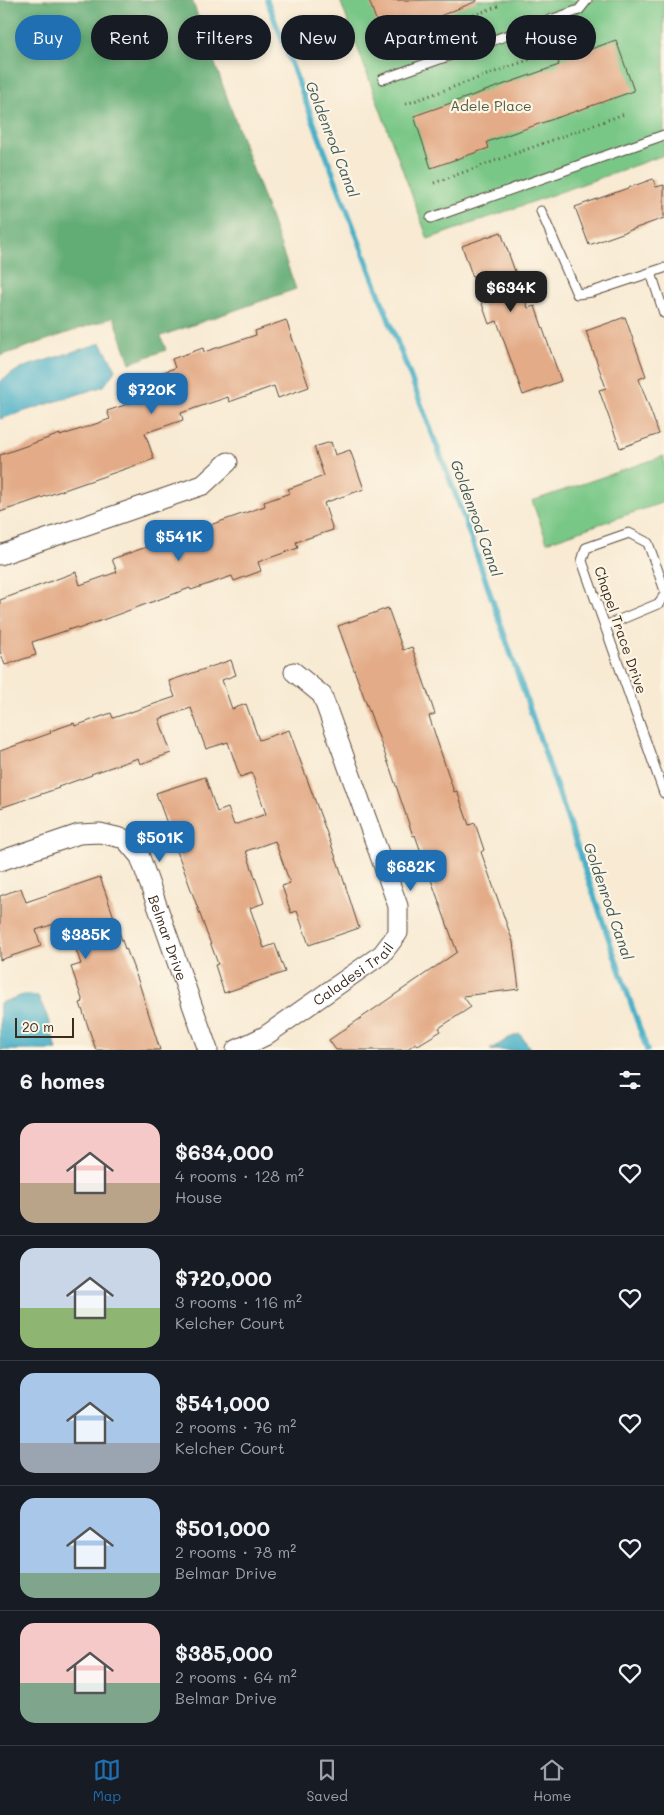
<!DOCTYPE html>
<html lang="en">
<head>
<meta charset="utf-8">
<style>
	body { margin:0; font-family:Mali,sans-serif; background:#20242c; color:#f1f3f6; height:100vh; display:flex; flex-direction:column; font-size:19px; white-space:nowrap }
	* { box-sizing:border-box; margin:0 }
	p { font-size:16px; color:#9ea1a6 }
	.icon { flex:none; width:28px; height:28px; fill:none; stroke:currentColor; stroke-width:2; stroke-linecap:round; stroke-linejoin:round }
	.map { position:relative; height:1050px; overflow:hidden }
	.panel { display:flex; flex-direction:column; background:#171b24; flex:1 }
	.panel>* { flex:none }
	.hud { position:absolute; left:15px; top:15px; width:635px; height:45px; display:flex; gap:10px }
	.scale { position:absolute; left:15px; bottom:12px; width:59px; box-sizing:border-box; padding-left:5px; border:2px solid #3b2a1e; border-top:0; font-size:14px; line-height:18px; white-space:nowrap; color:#3b2a1e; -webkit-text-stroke:4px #fcf5e5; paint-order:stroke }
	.price { position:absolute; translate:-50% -42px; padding:0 11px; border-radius:10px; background:#1f6fb2; color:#fff; font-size:16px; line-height:32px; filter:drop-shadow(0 1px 2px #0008) }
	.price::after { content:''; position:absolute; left:50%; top:30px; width:15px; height:11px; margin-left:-8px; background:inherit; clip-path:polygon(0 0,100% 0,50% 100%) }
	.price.active { background:#222; color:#fff }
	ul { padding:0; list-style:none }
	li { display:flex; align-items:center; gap:15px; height:125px; padding:0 20px }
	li+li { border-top:1px solid #363941 }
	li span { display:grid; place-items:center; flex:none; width:140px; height:100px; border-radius:15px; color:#555 }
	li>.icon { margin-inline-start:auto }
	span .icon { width:60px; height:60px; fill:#fffc; stroke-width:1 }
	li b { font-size:21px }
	h2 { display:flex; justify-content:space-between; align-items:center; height:60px; padding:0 20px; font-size:21px }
	.chip { padding:0 18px; border-radius:22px; background:#171b24; box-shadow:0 2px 8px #0003; font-size:18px; line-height:45px }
	.chip.active { background:#1f6fb2; color:#fff }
	.tab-bar { display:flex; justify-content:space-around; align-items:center; height:70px; border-top:1px solid #363941; background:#171b24; font-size:14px; color:#9ea1a6 }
	.tab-bar a { display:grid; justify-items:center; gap:2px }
	.tab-bar .active { color:#1f6fb2 }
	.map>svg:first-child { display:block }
	.green { fill:#79c787; stroke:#5a7852 }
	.forest { fill:#62ac74; stroke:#4e6b49 }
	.water { fill:#48b0c7; stroke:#426d72 }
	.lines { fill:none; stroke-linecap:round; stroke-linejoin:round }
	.stream { stroke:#48b0c7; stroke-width:5.5 }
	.building { fill:#e3ab87 }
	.lane-casing { stroke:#574739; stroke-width:11 }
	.street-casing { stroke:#574739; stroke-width:21 }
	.path { stroke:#574739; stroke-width:3; stroke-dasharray:1 4; stroke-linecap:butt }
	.lane { stroke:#fff; stroke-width:9 }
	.street { stroke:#fff; stroke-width:19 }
	.labels { text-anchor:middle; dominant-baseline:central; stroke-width:4.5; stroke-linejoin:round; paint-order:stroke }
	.park-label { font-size:14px; fill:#4e593e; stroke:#fcf5e5 }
	.street-label { font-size:14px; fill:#3b2a1e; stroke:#fcf5e5 }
	.water-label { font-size:15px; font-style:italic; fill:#405959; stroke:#fcf5e5 }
</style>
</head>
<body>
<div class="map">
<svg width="664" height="1050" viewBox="0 0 664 1050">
	<rect width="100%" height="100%" fill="#fcf5e5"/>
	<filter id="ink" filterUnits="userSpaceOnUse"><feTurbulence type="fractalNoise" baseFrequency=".02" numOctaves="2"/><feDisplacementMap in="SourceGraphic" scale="10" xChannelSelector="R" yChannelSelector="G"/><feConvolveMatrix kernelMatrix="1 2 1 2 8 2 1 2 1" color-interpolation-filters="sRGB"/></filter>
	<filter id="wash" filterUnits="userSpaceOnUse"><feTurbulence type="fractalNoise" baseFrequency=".0096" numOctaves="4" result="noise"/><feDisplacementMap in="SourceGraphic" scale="20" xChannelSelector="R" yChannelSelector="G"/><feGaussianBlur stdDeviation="1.12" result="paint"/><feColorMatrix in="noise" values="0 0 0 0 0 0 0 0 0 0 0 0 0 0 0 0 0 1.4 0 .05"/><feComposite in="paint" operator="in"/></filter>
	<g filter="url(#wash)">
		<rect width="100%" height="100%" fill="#f8ead3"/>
		<path class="green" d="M340,0H664V155L428,239Z
			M664,456V502L547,542L532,501Z"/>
		<path class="forest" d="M0,0H192L296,289L161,336L166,350L130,363L114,317L0,356Z"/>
		<path class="water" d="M101,343L116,369L104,386L0,419V381L21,368Z
			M23,995L38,996L47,1016L57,1050H0V1003Z
			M520,1034L531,1050H490L509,1038Z"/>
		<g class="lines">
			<path class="stream" d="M267,0L461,509L647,1050"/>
		</g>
		<g id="blocks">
			<path class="building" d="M369,0H477V1L440,16L441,19L383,40Z
				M616,40L634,91L487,142L489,148L431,168L414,116L559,65L558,61Z
				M653,179L656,187L664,185V218L589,245L575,207Z
				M501,232L528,308L535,306L561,381L523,395L497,321L489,324L462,246Z
				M625,317L646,376L639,379L659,434L620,448L599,390L606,388L586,331Z
				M286,320L309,387L278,398L274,386L229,402L228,397L181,413L183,420L145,433L154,459L0,512V455L60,434V436L110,419L107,411L146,398L140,380L175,368L172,359L203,348L204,352L256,335L255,331Z
				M331,442L335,455L350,450L364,489L324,503L333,530L296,542L298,548L258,562L261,571L234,581L232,576L191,590L190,588L78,629L77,627L32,642L36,655L5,665L0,651V600L76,572L80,585L117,572L112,559L265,506L264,502L290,493L288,489L324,476L314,447Z
				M388,608L403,650L412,647L435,714L429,716L454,792L457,791L469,825L475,823L484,850L481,852L513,942L519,989L463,996L471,1007L439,1028L441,1031L418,1045L416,1043L406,1050H336L329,1040L457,952L415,835L413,836L390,768L338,626Z
				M231,660L236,675L222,680L232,709L246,704L259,740L289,730L339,866L359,928L309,945L297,911L291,913L282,886L290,883L275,841L246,851L264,903L250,908L264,948L275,944L285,972L224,993L215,965L218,964L156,793L205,777L217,812L228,808L234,825L266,814L252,773L240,777L228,742L206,749L191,708L159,719L171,753L140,764L138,758L91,774L92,775L58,787L59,788L0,808V751L51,733L50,731L74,723L75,726L111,713L113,718L175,697L169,681Z
				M100,877L125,949L126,948L139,983L160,1050H96L80,1003L83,1002L71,967L81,964L66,920L36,930L41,946L0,960V896L21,888L26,902Z"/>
		</g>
	</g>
	<g filter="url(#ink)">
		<use href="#blocks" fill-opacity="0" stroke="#574739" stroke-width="1"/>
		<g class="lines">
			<g class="lane-casing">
				<path id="lane" d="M383,79L579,10L587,0
					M541,211L577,294L592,292L664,268
					M431,218L664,135
					M651,273L664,313
					M664,588L648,543L629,533L586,548L582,561L664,793
					M605,626L660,603L664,595"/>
			</g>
			<g class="street-casing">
				<g id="street">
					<path d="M0,555L203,485L228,462"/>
					<path id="s1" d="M0,861L79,834L100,833L125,839L140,857L208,1050"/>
					<path id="s2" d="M236,1050L265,1036L382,954L398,933V906L322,695L294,672"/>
				</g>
			</g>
			<path class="path" d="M384,47L499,6
				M406,104L595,36
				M434,183L624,114"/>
			<use href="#lane" class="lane"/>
			<use href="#street" class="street"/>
		</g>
	</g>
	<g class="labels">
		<g class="park-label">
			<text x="491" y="105">Adele Place</text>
		</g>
		<g class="street-label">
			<text transform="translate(621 630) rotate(71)">Chapel Trace Drive</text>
			<text stroke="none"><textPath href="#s1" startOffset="239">Belmar Drive</textPath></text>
			<text stroke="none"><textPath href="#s2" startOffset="140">Caladesi Trail</textPath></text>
		</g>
		<g class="water-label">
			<text transform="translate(333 139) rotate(69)">Goldenrod Canal</text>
			<text transform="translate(477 518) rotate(70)">Goldenrod Canal</text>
			<text transform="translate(609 901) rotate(71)">Goldenrod Canal</text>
		</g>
	</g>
</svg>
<div class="scale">20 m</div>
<b class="price active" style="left:511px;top:313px">$634K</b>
<b class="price" style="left:152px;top:415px">$720K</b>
<b class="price" style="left:179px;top:562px">$541K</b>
<b class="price" style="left:160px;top:863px">$501K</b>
<b class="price" style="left:411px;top:892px">$682K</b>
<b class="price" style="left:86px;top:960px">$385K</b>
<div class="hud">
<a class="chip active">Buy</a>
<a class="chip">Rent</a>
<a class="chip">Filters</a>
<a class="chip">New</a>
<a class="chip">Apartment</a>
<a class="chip">House</a>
</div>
</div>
<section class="panel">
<h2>6 homes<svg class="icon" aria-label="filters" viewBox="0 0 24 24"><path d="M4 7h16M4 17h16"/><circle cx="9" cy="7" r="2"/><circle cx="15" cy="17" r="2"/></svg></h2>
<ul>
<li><span style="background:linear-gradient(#f6c9c9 60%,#b9a48a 0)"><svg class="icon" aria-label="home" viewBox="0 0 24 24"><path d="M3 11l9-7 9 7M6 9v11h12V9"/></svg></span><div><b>$634,000</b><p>4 rooms · 128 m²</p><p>House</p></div><svg class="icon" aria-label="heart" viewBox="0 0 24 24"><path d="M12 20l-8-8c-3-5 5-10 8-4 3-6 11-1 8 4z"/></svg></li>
<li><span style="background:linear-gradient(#c9d6e8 60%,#8fb573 0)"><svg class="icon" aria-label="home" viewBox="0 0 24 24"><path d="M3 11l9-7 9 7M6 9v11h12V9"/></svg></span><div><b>$720,000</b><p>3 rooms · 116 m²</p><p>Kelcher Court</p></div><svg class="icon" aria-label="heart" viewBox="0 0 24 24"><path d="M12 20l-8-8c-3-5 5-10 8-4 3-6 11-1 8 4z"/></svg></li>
<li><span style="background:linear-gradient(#a9c7e8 70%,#9aa5b1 0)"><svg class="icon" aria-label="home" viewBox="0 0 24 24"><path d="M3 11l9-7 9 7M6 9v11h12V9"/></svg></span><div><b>$541,000</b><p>2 rooms · 76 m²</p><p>Kelcher Court</p></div><svg class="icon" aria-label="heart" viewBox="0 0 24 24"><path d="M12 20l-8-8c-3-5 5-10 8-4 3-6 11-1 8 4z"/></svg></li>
<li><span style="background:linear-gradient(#a9c7e8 75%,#7fa58c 0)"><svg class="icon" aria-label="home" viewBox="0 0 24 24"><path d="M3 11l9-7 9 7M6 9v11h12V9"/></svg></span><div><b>$501,000</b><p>2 rooms · 78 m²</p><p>Belmar Drive</p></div><svg class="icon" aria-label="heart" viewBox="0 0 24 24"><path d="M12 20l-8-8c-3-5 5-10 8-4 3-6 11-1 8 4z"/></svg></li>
<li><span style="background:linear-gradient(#f6c9c9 60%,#7fa58c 0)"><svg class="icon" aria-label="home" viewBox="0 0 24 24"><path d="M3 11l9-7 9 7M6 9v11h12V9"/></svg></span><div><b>$385,000</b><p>2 rooms · 64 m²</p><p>Belmar Drive</p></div><svg class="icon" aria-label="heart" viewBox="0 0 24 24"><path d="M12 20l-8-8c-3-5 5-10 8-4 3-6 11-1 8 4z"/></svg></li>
</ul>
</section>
<nav class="tab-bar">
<a class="active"><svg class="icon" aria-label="map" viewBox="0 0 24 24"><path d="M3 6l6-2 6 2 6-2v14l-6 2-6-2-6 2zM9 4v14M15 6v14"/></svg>Map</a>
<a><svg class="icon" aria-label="saved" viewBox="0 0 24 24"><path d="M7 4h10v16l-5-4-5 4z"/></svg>Saved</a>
<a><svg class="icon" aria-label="home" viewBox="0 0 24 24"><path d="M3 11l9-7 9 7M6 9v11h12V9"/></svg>Home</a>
</nav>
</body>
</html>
